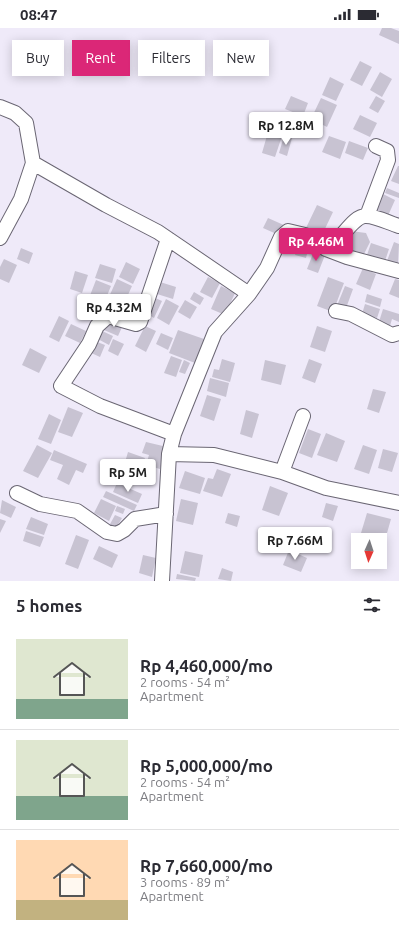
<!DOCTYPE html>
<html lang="en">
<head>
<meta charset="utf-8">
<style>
	body { margin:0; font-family:Ubuntu,sans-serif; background:#f2f2f3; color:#2b2b33; height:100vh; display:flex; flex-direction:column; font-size:15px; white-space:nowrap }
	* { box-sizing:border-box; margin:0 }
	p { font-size:13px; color:#7c7c81 }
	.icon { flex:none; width:22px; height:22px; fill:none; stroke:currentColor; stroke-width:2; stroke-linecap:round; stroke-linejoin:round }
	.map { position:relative; height:553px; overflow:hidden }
	.sheet { display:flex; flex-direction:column; background:#fff; flex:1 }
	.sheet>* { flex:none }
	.top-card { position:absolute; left:12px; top:12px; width:375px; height:36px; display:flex; gap:8px }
	.needle { width:26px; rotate:183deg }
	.buttons { position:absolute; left:351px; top:505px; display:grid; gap:8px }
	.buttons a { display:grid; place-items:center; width:36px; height:36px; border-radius:0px; background:#fff; box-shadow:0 2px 10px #0003; font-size:20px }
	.price { position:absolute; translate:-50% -34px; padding:0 9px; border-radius:4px; background:#fff; color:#222; font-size:13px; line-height:26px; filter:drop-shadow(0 1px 2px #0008) }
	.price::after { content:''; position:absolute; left:50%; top:24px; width:12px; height:9px; margin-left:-6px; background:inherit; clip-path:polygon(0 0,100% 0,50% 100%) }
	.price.on { background:#db2777; color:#fff }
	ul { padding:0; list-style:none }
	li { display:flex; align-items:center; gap:12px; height:100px; padding:0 16px }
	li+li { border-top:1px solid #e1e1e2 }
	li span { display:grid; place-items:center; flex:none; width:112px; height:80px; border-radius:0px; color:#555 }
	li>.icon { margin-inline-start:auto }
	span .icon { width:48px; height:48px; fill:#fffc; stroke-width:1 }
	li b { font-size:17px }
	h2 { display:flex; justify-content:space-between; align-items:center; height:48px; padding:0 16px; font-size:17px }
	.chip { padding:0 14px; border-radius:0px; background:#fff; box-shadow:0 2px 10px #0003; font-size:14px; line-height:36px }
	.chip.on { background:#db2777; color:#fff }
	.status { display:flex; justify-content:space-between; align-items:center; height:28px; padding:0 20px; background:#fff; direction:ltr }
	.status svg { height:11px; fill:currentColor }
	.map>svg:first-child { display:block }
	.building { fill:#c8c3d2 }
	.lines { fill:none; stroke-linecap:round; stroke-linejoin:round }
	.minor-casing { stroke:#6a6673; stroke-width:16 }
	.minor { stroke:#fff; stroke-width:14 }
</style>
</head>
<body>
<div class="status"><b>08:47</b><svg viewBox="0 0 49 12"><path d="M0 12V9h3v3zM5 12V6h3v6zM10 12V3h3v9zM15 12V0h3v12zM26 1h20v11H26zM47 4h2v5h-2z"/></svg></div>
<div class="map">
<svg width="399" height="553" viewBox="0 0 399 553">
	<rect width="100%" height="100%" fill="#efeaf9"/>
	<path class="building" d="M382,0H391L399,3V16L379,7Z
		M360,33L372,39L362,58L350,52Z
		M380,44L392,51L382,69L370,62Z
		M330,49L344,56L336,73L322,67Z
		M291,68L308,75L303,88L285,81Z
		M376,68L385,73L378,85L369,80Z
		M321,70L337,77L327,99L311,91Z
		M360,87L377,95L370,109L353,101Z
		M268,104L282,108L275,129L262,125Z
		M284,108L292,110L287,128L279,125Z
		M329,108L346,114L340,131L322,124Z
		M349,113L368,120L363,132L345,125Z
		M398,138H399V156L391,153Z
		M387,160L399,165V170L385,165Z
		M383,166L395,172L387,190L375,185Z
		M317,177L333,184L322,207L306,200Z
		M268,190L286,198L281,208L263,200Z
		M351,203L366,205L370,214L361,232L358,224L343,222Z
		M287,209L296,212L292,225L283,222Z
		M394,214L399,216L398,237L387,233Z
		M299,215L309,218L306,230L295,227Z
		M371,215L389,221L384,236L366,230Z
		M21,220L33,225L29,236L17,231Z
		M314,223L325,227L318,245L307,241Z
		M4,231L17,237L9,255L0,251V239Z
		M126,234L140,241L133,256L119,249Z
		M100,236L116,241L112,255L95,250Z
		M363,240L376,246L370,262L356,256Z
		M75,243L88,247L82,265L70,261Z
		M208,249L220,255L212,270L200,264Z
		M328,249L344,255L333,284L317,278Z
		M117,251L132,258L123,278L108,271Z
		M395,251L399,252V270L389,266Z
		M96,252L111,258L104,275L89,270Z
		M160,254L176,259L173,271L157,266Z
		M221,258L235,265L225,287L211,281Z
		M345,258L353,261L345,283L336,280Z
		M194,264L204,270L200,277L190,271Z
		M367,266L382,271L380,279L365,274Z
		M153,269L162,273L154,290L146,285Z
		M166,271L179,278L169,297L157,290Z
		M185,272L197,279L190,291L178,284Z
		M365,276L380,281L377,290L362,286Z
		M383,281L399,286V294L392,291L389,301L378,297Z
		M59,288L69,293L59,314L49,309Z
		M109,291L123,297L118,308L104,302Z
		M71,296L86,303L80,315L65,308Z
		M145,298L156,303L146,324L135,318Z
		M317,298L332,303L325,324L310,319Z
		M100,302L113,308L109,317L96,310Z
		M178,302L204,311L195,335L169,325Z
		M161,305L173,310L168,322L156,316Z
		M113,311L124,316L118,328L108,323Z
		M92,312L105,317L100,329L87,323Z
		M30,320L47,329L39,345L22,337Z
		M171,328L182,332L176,349L164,345Z
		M222,331L235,335L230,354L212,349L214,341L219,342Z
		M309,331L322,336L315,355L302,350Z
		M184,332L190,335L185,346L179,344Z
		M265,332L286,337L281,357L261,352Z
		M210,350L229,355L226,369L207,363Z
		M373,361L386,364L379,385L367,381Z
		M207,367L221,371L214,393L200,388Z
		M68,379L83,385L72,409L58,404Z
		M246,382L259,386L252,410L240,406Z
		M49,386L61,392L51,416L38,411Z
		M308,401L321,406L312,430L299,425Z
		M326,405L345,413L337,434L317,427Z
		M146,414L167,419L160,441L146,437L149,427L142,425Z
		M37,417L52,425L38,450L23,443Z
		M363,417L377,422L369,446L354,441Z
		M383,421L398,425L392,444L378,440Z
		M54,422L87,436L83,445L76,442L69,457L57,451L63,437L50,432Z
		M128,424L145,430L139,447L123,441Z
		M217,441L231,446L222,469L203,463L208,450L213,451Z
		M185,443L205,450L200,466L179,460Z
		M117,455L142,466L138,475L113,464Z
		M270,458L288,465L279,488L262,482Z
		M106,463L137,477L134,483L103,469Z
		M101,471L116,478L109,493L94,485Z
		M181,471L198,475L193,497L176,493Z
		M2,472L16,479L11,490L0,485Z
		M326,475L338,478L333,493L322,489Z
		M117,478L125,481L123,486L115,483Z
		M228,485L240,488L237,499L225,495Z
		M367,485L391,491L385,512L361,505Z
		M115,487L122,490L115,502L109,498Z
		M31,489L48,496L44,507L26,501Z
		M0,491L6,493L0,505Z
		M26,503L44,509L40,519L23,513Z
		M76,507L89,512L78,541L65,536Z
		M99,518L118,527L112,540L93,531Z
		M289,522L307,530L301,544L283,537Z
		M185,523L203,527L199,549L180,545Z
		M143,527L156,530L152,549L139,545Z
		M222,540L233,544L231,553L218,551Z
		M177,546L196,550L195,553L176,551Z"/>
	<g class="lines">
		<g class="minor-casing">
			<path id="minor" d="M0,79L15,85L26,95L33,135L21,171L0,210
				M33,135L106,177L158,204L249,266
				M367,188L388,132L387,123L376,118
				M168,211L140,294L136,296L108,288L97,298L89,316L61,358L100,378L174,406
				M326,221L347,229L399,243
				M336,283L351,286L392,307L399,305
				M169,426L214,427L282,444L326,460L399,475
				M282,444L303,388
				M17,465L40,476L77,483L107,504L117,506L124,502L135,491L166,486
				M162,553L169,426L174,406L215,304L249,266L267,240L281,209L288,203L305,207L326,221C340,215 353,187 366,188C376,188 389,195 399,198"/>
		</g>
		<use href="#minor" class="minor"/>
	</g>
</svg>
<div class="buttons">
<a><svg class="needle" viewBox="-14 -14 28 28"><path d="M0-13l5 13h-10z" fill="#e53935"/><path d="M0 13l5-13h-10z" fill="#7c7c81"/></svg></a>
</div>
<b class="price" style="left:286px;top:118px">Rp 12.8M</b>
<b class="price on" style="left:316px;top:234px">Rp 4.46M</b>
<b class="price" style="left:114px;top:300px">Rp 4.32M</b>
<b class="price" style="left:128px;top:465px">Rp 5M</b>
<b class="price" style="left:295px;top:533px">Rp 7.66M</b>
<div class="top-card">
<a class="chip">Buy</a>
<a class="chip on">Rent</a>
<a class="chip">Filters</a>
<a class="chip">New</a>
</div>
</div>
<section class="sheet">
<h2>5 homes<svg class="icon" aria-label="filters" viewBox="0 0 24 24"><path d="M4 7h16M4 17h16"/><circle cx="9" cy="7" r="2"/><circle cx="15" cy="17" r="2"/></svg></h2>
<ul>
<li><span style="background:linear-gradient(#dfe7d0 75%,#7fa58c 0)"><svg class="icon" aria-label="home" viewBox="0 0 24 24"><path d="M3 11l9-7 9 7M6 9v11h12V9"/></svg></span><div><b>Rp 4,460,000/mo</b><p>2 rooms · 54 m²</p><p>Apartment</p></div></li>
<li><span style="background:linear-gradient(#dfe7d0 70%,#7fa58c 0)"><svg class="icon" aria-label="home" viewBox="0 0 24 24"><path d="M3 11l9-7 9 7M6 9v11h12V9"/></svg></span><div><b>Rp 5,000,000/mo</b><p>2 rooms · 54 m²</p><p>Apartment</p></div></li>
<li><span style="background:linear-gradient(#ffd9b3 75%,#c2b280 0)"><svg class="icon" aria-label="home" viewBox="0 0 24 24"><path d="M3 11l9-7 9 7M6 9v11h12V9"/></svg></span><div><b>Rp 7,660,000/mo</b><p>3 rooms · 89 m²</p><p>Apartment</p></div></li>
</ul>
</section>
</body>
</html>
